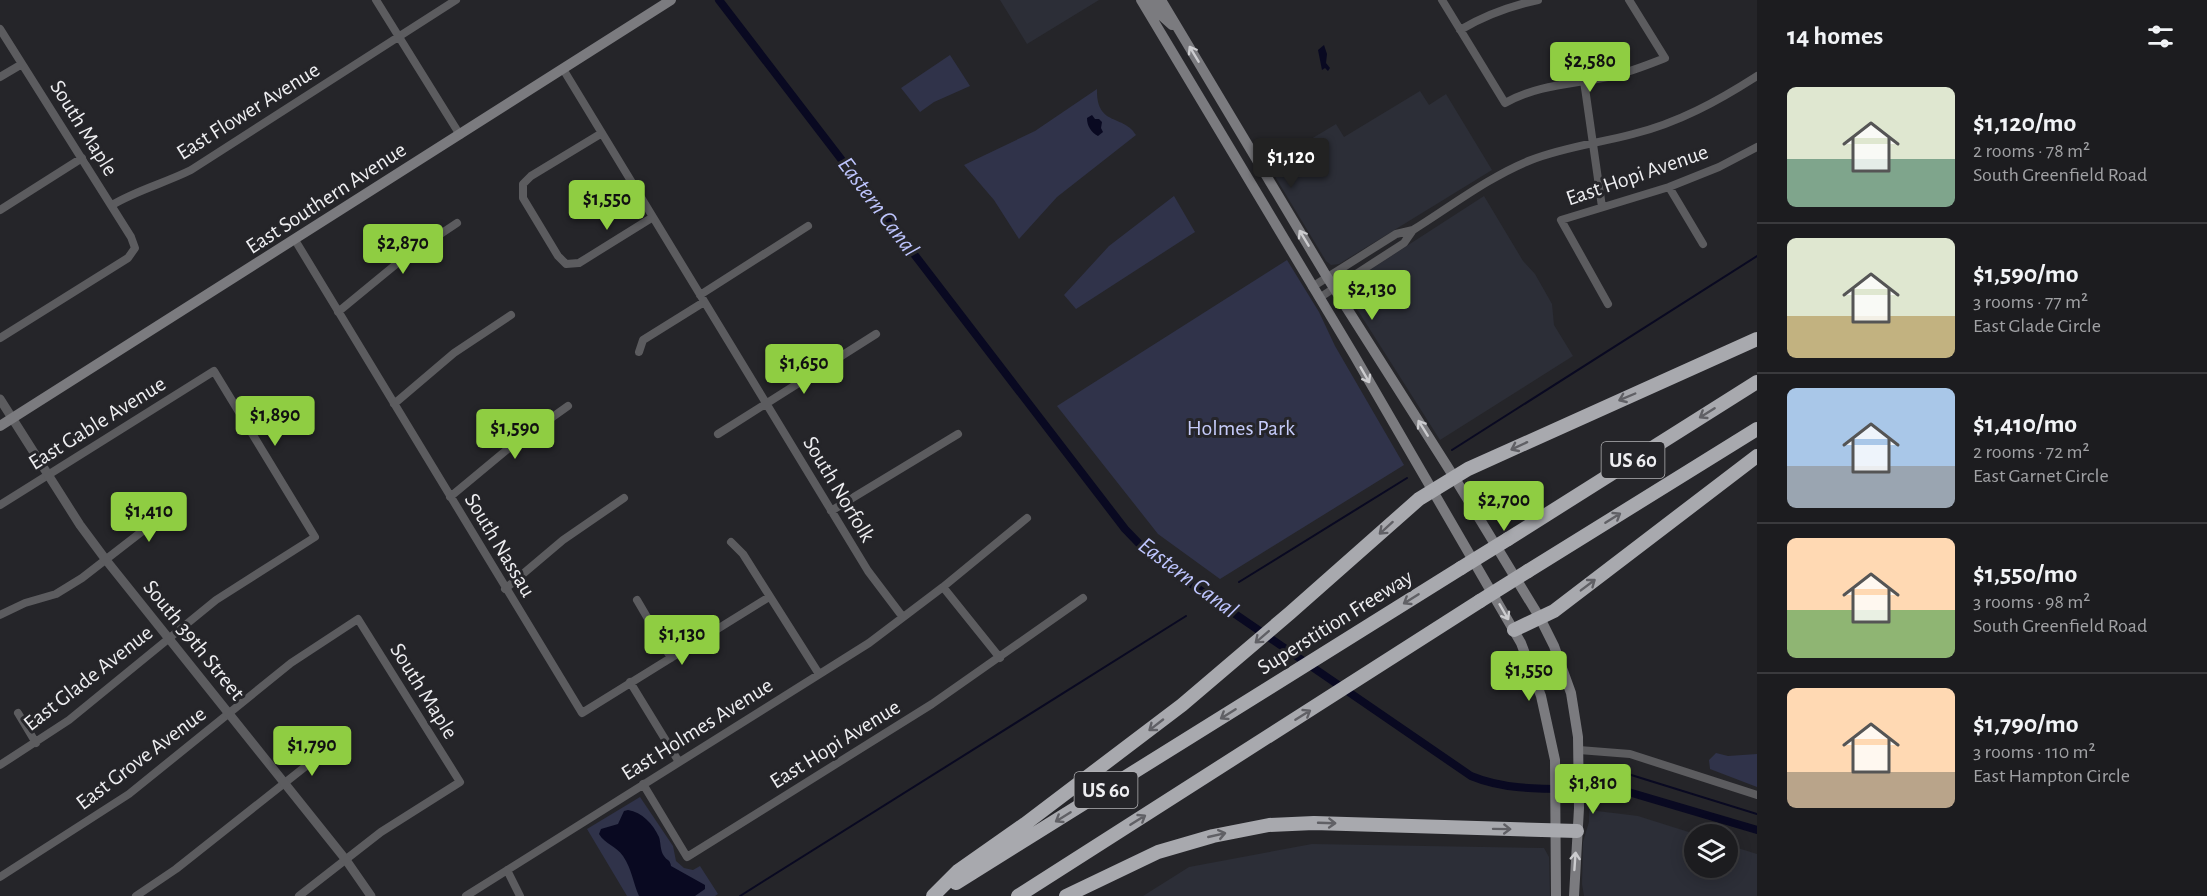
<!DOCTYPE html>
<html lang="en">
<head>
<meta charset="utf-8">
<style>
	body { margin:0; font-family:"Alegreya Sans",sans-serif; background:#29292c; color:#f1f3f6; height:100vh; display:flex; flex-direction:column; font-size:22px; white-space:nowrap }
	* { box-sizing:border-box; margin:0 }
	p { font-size:20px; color:#a0a1a4 }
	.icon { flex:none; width:33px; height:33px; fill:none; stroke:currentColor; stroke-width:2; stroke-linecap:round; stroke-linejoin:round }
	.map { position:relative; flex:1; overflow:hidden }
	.sheet { display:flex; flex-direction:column; background:#1c1c1f; width:450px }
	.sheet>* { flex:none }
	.controls { position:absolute; left:1684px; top:824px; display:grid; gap:12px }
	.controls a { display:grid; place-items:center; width:54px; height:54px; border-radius:50%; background:#1c1c1f; box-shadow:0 3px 15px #0003,0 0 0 2px #3a3a3d; font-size:30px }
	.price { position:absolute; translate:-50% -51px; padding:0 14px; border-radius:6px; background:#8fcd42; color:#111; font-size:20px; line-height:39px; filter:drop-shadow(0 2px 3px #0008) }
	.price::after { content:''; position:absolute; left:50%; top:36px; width:18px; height:14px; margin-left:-9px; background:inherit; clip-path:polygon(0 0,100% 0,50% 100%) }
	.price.selected { background:#222; color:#fff }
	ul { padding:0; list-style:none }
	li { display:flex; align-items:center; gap:18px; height:150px; padding:0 30px }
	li+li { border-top:2px solid #3a3a3d }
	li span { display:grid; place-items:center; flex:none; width:168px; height:120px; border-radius:9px; color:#555 }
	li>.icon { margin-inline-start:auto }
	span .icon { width:72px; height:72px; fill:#fffc; stroke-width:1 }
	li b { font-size:26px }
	h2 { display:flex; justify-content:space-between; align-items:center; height:72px; padding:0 30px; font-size:26px }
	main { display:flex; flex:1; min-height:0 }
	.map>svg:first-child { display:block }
	.built { fill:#2c2e37 }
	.green { fill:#30334a }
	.water { fill:#090921 }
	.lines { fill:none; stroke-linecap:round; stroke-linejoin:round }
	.stream { stroke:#090921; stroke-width:2 }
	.canal { stroke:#090921; stroke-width:8 }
	.minor { stroke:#5c5c5f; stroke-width:8 }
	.tertiary { stroke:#5c5c5f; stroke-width:9 }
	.secondary { stroke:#7b7b7f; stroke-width:10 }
	.motorway { stroke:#a8a9ae; stroke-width:14 }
	.motorway-bridge { stroke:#a8a9ae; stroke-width:14 }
	.oneway { stroke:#cccccf }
	.oneway2 { stroke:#606065 }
	.labels { text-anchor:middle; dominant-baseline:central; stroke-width:6; stroke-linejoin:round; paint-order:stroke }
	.shield { fill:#252529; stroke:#b2b2b5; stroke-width:1.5 }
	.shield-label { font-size:21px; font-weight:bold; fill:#eeeef1 }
	.street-label { font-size:22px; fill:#eeeef1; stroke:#252529 }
	.park-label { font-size:22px; fill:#c5cbf9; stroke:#252529 }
	.water-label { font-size:24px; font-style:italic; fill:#bec5fe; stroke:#252529 }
</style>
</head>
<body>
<main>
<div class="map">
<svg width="1757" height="896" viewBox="0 0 1757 896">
	<rect width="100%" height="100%" fill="#252529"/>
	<path class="built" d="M1000,0H1099L1027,44Z
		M1420,91L1429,105L1446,94L1492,170L1339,264L1331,265L1326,261L1268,165L1336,124L1344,137Z
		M1484,196L1523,261L1535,274L1552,304L1554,325L1573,356L1440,440L1348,295L1347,290L1351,282Z
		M1589,810L1638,816L1695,834V867H1728V845L1757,854V896H1584L1582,884L1583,842L1589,822Z
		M1312,844L1544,848L1549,857L1550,896H1143L1189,867Z"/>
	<path class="green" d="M950,55L970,86L934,102L920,112L901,88Z
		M1097,89C1096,127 1124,114 1136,135L1057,197L1019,239L994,200L964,165L1035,131Z
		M1174,196L1195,232L1076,309L1064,295L1109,246Z
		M1287,260L1319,312L1335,346L1404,465L1220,579L1158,534L1057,406Z
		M1716,753L1728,756L1757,754V787L1710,769L1709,760Z
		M640,797L673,846L676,861L684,868L693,870L700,866L718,894L715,896H627L587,829Z"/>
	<path class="water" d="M1324,45L1327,54L1326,63L1330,68L1328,71L1325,68L1322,70L1318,50Z
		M1092,115L1095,119H1099L1102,122L1101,128L1103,132L1098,136C1091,132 1087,126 1087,118Z
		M628,810C642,812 653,824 659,837C661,843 660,851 664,856C667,861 670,859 671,866L705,885V889L695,896H639C633,883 632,869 623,856C616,846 605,844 599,834L601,829L618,824L624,811Z"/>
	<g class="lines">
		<path class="stream" d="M1452,450L1757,256
			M1239,582L1407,478
			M1628,774L1757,814
			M740,896L1186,616"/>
		<path class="canal" d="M719,0L1125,529L1152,557L1471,776C1519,796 1574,785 1625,791L1757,830"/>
		<path class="minor" d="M376,0L460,135
			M1442,0L1505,103C1538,84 1576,84 1612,76C1630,72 1647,65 1665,58L1629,0
			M0,29L131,237L135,248L128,258L0,338
			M1460,30C1485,15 1510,6 1538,0
			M563,69L868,571L902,616
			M0,77L22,64
			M1584,81L1602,207
			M602,133L531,176L523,184V198L558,256L566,264L579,263L653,217
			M1669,187L1703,244
			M112,205C137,190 165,183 191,170L456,0
			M0,210L82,158
			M295,240L582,713L769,597
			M1312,287L1396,234L1413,230C1450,207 1490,176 1531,160C1564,147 1599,143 1633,134C1678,123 1718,101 1757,76
			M700,295L808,226
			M1319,298L1404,243L1413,230
			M1608,304L1561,220L1669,187L1719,167L1757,147
			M338,312L400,261L457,223
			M639,352L643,340L704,302
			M394,404L454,353L511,315
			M718,434L876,334
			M450,497L509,448L568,406
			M0,505L214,371L315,537L216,600L69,720L0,765
			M831,511L958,434
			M731,542L743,554L819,674
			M943,587L1000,658
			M505,589L563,540L624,498
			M637,600L671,658
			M0,615L25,603L56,594L82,578L176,505
			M630,682L679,762
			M18,713L36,743
			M1579,750L1630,754L1757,795
			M643,784L687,857L932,704L1083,598
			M507,870L520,896
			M0,877L129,794L291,663L358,619L460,782L381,832L299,896
			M136,896L176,869L325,751
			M466,896L869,643L943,587L1027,518"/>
		<path class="tertiary" d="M0,399L80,525L106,560L346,860L371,896"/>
		<path class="secondary" d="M1141,0L1354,355L1521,643L1541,696L1555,760L1556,896
			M1152,0L1162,16L1172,25
			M1161,0L1327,277L1454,477L1540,618L1554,646L1571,693L1578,737L1579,808L1574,896
			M0,426L671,0"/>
		<path class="motorway" d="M1508,539L1757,382
			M1528,571L1757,429
			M1514,630L1554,611L1757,456
			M956,883L1461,568
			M933,896L958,871L1025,824L1182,705L1290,613L1419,499L1468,469L1757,339
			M1018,896L1480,601
			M1066,896L1158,852L1213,836L1269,825L1314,823L1577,831"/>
		<path class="motorway-bridge" d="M1461,568L1508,539
			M1480,601L1528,571"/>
	</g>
	<defs><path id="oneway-shaft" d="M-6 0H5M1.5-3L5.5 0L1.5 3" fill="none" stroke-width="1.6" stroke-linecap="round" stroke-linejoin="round" transform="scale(1.5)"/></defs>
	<g class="oneway">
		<use href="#oneway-shaft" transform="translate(1194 54) rotate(-121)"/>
		<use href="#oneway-shaft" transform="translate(1304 238) rotate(-121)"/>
		<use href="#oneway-shaft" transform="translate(1365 375) rotate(60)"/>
		<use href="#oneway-shaft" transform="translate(1423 428) rotate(-122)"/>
		<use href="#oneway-shaft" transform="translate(1504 612) rotate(60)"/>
		<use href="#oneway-shaft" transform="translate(1575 861) rotate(-86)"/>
	</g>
	<g class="oneway2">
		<use href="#oneway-shaft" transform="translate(1627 397) rotate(157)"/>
		<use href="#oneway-shaft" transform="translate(1707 413) rotate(148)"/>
		<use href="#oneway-shaft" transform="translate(1519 446) rotate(155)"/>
		<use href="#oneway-shaft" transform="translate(1613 518) rotate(-32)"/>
		<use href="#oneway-shaft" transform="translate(1386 528) rotate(138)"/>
		<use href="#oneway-shaft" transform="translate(1588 585) rotate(-37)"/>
		<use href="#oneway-shaft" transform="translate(1411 599) rotate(148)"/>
		<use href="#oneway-shaft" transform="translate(1262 637) rotate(139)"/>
		<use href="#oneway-shaft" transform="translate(1228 714) rotate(148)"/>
		<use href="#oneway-shaft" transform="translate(1303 715) rotate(-32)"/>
		<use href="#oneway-shaft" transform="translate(1156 725) rotate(142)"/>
		<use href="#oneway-shaft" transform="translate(1063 817) rotate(148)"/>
		<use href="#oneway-shaft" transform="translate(1138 820) rotate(-32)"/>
		<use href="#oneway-shaft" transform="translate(1327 823) rotate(2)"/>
		<use href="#oneway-shaft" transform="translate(1502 829) rotate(1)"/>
		<use href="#oneway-shaft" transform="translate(1217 835) rotate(-13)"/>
	</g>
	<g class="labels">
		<g class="shield">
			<rect x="1601.5" y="442" width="63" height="36" rx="4.5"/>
			<rect x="1074.5" y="772" width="63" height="36" rx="4.5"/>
		</g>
		<g class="shield-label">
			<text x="1633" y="460">US 60</text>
			<text x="1106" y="790">US 60</text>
		</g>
		<g class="street-label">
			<text transform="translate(248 111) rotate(-32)">East Flower Avenue</text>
			<text transform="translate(84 128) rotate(58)">South Maple</text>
			<text transform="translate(1637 175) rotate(-19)">East Hopi Avenue</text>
			<text transform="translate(326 198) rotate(-33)">East Southern Avenue</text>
			<text transform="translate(97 423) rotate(-32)">East Gable Avenue</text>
			<text transform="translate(839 489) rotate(59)">South Norfolk</text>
			<text transform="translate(500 545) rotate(59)">South Nassau</text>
			<text transform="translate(1335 622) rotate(-32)">Superstition Freeway</text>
			<text transform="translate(194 640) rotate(51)">South 39th Street</text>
			<text transform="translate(88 678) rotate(-38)">East Glade Avenue</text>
			<text transform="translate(424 691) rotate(58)">South Maple</text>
			<text transform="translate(697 729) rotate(-32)">East Holmes Avenue</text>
			<text transform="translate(835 744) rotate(-32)">East Hopi Avenue</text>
			<text transform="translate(141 758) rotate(-37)">East Grove Avenue</text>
		</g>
		<g class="park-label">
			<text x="1241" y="428">Holmes Park</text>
		</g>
		<g class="water-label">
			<text transform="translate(878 207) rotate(53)">Eastern Canal</text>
			<text transform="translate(1188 578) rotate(37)">Eastern Canal</text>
		</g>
	</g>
</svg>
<div class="controls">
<a><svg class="icon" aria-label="layers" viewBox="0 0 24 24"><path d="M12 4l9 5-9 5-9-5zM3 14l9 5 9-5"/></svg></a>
</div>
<b class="price" style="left:1590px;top:93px">$2,580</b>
<b class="price selected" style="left:1291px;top:189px">$1,120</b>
<b class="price" style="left:607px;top:231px">$1,550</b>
<b class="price" style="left:403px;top:275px">$2,870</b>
<b class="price" style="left:1372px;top:321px">$2,130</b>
<b class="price" style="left:804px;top:395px">$1,650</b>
<b class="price" style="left:275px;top:447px">$1,890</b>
<b class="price" style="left:515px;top:460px">$1,590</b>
<b class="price" style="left:1504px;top:532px">$2,700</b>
<b class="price" style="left:149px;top:543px">$1,410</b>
<b class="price" style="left:682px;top:666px">$1,130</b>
<b class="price" style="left:1529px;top:702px">$1,550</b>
<b class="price" style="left:312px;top:777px">$1,790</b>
<b class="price" style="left:1593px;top:815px">$1,810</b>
</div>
<section class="sheet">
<h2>14 homes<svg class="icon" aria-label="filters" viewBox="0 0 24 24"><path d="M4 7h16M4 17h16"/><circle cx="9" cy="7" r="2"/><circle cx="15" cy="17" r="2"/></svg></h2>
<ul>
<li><span style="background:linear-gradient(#dfe7d0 60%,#7fa58c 0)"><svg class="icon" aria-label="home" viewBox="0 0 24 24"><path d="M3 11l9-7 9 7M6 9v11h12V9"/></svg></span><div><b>$1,120/mo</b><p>2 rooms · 78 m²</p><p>South Greenfield Road</p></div></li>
<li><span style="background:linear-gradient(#dfe7d0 65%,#c2b280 0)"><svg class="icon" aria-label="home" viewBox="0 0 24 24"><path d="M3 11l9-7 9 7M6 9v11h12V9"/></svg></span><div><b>$1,590/mo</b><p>3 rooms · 77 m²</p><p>East Glade Circle</p></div></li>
<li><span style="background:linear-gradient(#a9c7e8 65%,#9aa5b1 0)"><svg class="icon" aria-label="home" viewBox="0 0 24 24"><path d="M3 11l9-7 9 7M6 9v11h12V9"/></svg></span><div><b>$1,410/mo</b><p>2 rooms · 72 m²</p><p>East Garnet Circle</p></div></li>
<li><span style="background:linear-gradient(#ffd9b3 60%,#8fb573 0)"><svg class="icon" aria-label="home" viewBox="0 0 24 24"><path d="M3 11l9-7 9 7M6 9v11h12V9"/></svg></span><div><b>$1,550/mo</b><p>3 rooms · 98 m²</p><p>South Greenfield Road</p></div></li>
<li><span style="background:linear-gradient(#ffd9b3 70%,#b9a48a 0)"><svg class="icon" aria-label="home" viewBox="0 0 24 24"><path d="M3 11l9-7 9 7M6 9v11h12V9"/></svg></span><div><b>$1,790/mo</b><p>3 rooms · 110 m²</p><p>East Hampton Circle</p></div></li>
</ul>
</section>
</main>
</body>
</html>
